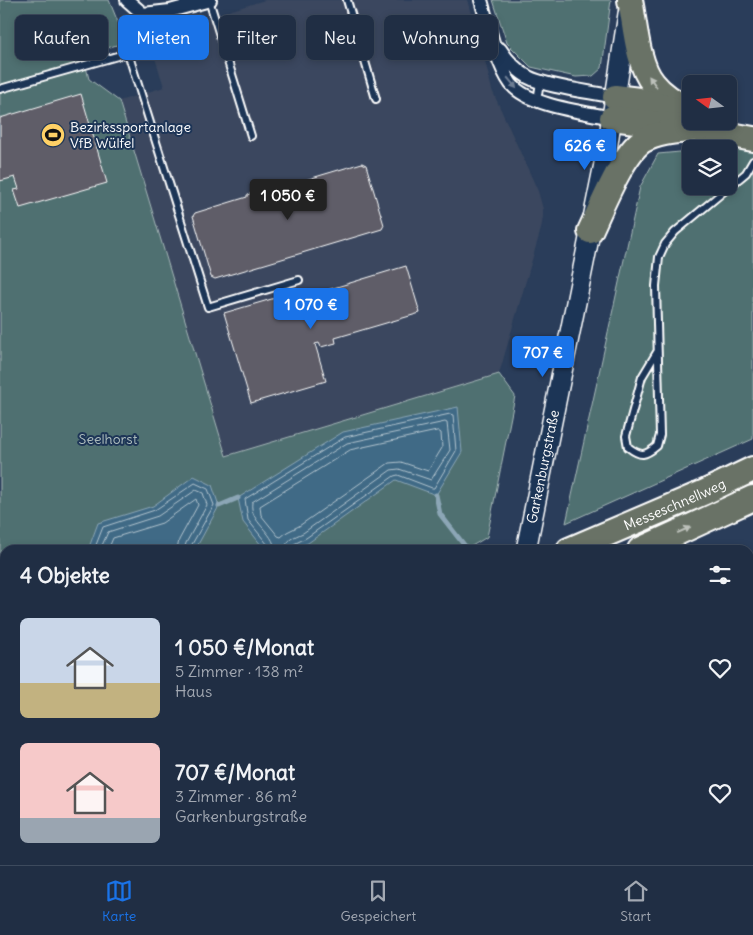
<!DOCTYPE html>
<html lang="de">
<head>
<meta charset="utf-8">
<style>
	body { margin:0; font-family:Delius,sans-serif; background:#28364b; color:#f1f3f6; height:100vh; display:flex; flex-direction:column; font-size:19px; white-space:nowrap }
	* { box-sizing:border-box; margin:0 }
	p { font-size:16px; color:#a2a8b2 }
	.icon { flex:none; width:28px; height:28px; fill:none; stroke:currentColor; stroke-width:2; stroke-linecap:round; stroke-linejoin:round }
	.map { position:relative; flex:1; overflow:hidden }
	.panel { position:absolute; left:0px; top:545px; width:754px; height:320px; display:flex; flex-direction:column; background:#202e44; border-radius:15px 15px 0 0; box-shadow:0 2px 8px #0003,0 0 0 1px #3d4a5d }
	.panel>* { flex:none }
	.top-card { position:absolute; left:15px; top:15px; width:500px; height:45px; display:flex; gap:10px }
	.needle { width:32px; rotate:285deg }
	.tools { position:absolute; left:682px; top:75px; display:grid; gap:10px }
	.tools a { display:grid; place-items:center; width:55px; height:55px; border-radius:8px; background:#202e44; box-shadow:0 2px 8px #0003,0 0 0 1px #3d4a5d; font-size:25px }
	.price { position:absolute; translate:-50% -42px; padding:0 11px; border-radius:5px; background:#1a73e8; color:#fff; font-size:16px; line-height:32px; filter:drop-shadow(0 1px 2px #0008) }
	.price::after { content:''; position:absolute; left:50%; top:30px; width:15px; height:11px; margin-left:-8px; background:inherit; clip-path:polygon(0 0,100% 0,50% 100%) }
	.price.selected { background:#222; color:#fff }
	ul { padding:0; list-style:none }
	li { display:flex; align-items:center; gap:15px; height:125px; padding:0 20px }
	li span { display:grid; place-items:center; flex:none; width:140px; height:100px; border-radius:8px; color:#555 }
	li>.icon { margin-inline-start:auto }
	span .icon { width:60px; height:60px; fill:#fffc; stroke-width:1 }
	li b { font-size:21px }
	h2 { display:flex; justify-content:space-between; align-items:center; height:60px; padding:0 20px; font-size:21px }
	.chip { padding:0 18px; border-radius:8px; background:#202e44; box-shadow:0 2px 8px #0003,0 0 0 1px #3d4a5d; font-size:18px; line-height:45px }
	.chip.selected { background:#1a73e8; color:#fff }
	.dock { display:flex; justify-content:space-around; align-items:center; height:70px; border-top:1px solid #3d4a5d; background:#202e44; font-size:14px; color:#a2a8b2 }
	.dock a { display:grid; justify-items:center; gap:2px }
	.dock .selected { color:#1a73e8 }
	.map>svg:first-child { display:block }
	.built { fill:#3a475e }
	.green { fill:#4f7071; stroke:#a7b8b8 }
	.water { fill:#406b86; stroke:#8ca6b6 }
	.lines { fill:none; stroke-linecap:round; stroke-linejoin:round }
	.shore { stroke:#b3c4cf; stroke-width:1 }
	.stream { stroke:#8ca6b6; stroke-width:5 }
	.building { fill:#5e5d68; stroke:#fff }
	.lane-casing { stroke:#fff; stroke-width:10 }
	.street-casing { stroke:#fff; stroke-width:16 }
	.secondary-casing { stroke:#fff; stroke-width:22 }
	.highway-casing { stroke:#fff; stroke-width:28 }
	.lane { stroke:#1d3557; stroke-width:6 }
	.street { stroke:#1d3557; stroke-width:12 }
	.secondary { stroke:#1d3557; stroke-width:19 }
	.highway { stroke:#697266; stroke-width:24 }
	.oneway { fill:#bcc0ba }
	.oneway2 { fill:#6c7c92 }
	.labels { text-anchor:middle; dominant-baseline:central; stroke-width:4; stroke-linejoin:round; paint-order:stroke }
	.poi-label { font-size:14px; fill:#fff; stroke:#1d3557; text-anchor:start }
	.park-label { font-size:14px; fill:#b0bfbf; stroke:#1d3557 }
	.street-label { font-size:14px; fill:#fff; stroke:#1d3557 }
</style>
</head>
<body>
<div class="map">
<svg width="753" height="865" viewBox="0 0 753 865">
	<rect width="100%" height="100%" fill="#2a3d5a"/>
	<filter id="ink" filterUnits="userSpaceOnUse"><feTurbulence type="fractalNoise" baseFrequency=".02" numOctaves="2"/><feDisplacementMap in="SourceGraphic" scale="10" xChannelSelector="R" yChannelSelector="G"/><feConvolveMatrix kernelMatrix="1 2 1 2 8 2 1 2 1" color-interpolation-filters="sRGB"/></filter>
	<g filter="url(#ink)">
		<path class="built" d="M265,0H468L481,44L492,90L538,191L543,209V217L541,229L499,374L226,456L119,101L164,87L148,35Z"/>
		<path class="green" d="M0,0H109L126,42L104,49L107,61L86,67L89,79L119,101L226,456L499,374L515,396L487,537L465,550H5V721L0,722Z
			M493,0H611L602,68L593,76L576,77L531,67L507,43Z
			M739,146L753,150V439L566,523L640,187L658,154L691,151V186H729V149H710Z
			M749,612L753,614V790L749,793Z
			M5,792V860H418V865H0V794Z"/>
		<path class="water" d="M458,407L462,452L436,495L396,480L308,543L291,550H265L243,522L238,498L343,432Z
			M194,476L212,485L219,506L195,550H88L98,523L153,506Z"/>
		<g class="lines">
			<path class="shore" d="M438,431L441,433L442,448L428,471L401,462L389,463L299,526L287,532L281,537L278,536L261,515L260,506L350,450Z
				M94,550L103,527L155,510L195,483L208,489L214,505L191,546V550
				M100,550L108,532L158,516L196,490L203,493L207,505L186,543L184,550
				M108,550L113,538L162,523L196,499L198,505L179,540L177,550
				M269,550L268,545L248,520L245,499L345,437L450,414L453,415L456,451L434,488H432L398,475L394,476L306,538L294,544L292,550
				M275,550C274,531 249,523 252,502L347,443L445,422L447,423L450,450L431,480L399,469L391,470L303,533C294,537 286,539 285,550"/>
			<path class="stream" d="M436,495L440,514L468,550
				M219,506L238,498
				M0,687L5,686"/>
		</g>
		<path class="building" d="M170,28L171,34L165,36L163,30Z
			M470,35L473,43L454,49L452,41Z
			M81,94L107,183L20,208L14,190L19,189L15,177L0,181V118Z
			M362,163L366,165L384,225L382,229L215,279L211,277L193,216L195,213L247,197V195L253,193L255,195Z
			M406,266L420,313L335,338L336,343L321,347L319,343L315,344L326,381L251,403L224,313L282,296L284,303Z"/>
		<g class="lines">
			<g class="lane-casing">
				<path id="lane" d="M209,0L251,136
					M347,0L376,99
					M143,14L128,53L208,307L299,280
					M0,89L128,53
					M537,101L540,82
					M657,352L642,377L626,436L628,447C641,457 645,456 657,446L660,435L656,286L659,257L665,244L675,232L746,173L753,161"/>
			</g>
			<g class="street-casing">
				<path id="street" d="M127,0L143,14L170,11L210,0
					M481,0C488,24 497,65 511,84C529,106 584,112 612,118
					M500,49C507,60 516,70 528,77C546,87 593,92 615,97"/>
			</g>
			<g class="secondary-casing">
				<g id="secondary">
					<path id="s1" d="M526,550L607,149L628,14"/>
				</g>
			</g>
			<g class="highway-casing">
				<g id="highway">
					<path d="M630,0C635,24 637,64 653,83C663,96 677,103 691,111"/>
					<path d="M615,97L639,100L680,111"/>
					<path d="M612,118L699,129L753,139"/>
					<path d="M590,231C601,208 622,155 642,141C659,131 681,131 699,129"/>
					<path id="s2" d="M569,550L705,492L753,469"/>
					<path d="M640,550L753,498"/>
					<path d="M749,584L753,587"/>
					<path d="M0,748L5,747"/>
					<path d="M0,774L5,773"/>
					<path d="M749,825L753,822"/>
					<path d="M480,862L489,860"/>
					<path d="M613,865L645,860"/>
				</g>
			</g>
			<use href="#lane" class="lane"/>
			<use href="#street" class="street"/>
			<use href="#secondary" class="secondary"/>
			<use href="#highway" class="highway"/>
		</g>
		<defs><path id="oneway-solid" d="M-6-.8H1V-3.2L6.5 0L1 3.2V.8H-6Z" transform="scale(1.25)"/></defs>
		<g class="oneway">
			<use href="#oneway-solid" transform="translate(653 82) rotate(-125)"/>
			<use href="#oneway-solid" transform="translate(684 530) rotate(-24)"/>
		</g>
		<use class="oneway2" href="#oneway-solid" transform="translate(512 83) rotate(50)"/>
	</g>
	<defs>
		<g id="stadium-disc" transform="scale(1.25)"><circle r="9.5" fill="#ffd166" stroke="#1d3557"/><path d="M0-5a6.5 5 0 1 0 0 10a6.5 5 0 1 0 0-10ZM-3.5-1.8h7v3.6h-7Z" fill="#111"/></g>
	</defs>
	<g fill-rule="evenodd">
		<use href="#stadium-disc" x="53" y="135"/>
	</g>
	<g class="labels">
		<g class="poi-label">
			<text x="70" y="127">Bezirkssportanlage<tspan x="70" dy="16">VfB Wülfel</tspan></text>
		</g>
		<g class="park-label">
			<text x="108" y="439">Seelhorst</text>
		</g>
		<g class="street-label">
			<text stroke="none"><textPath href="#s1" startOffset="85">Garkenburgstraße</textPath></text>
			<text stroke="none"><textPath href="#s2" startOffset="115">Messeschnellweg</textPath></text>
		</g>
	</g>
</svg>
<div class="tools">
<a><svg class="needle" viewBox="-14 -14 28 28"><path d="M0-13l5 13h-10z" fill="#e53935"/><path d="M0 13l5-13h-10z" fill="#a2a8b2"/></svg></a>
<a><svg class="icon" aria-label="layers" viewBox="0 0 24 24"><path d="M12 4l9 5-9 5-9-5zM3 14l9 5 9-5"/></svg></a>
</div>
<b class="price" style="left:585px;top:171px">626 €</b>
<b class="price selected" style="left:288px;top:221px">1 050 €</b>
<b class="price" style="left:311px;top:330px">1 070 €</b>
<b class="price" style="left:543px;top:378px">707 €</b>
<div class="top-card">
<a class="chip">Kaufen</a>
<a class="chip selected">Mieten</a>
<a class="chip">Filter</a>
<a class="chip">Neu</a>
<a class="chip">Wohnung</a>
</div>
<section class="panel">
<h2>4 Objekte<svg class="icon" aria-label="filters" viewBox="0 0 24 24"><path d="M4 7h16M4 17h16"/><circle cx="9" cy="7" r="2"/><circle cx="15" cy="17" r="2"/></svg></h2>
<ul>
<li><span style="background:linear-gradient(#c9d6e8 65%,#c2b280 0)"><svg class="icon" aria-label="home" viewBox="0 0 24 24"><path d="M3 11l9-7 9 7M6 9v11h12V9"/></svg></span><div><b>1 050 €/Monat</b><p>5 Zimmer · 138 m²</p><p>Haus</p></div><svg class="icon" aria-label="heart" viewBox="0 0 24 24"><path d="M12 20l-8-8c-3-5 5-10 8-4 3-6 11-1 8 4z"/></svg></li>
<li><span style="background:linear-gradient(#f6c9c9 75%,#9aa5b1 0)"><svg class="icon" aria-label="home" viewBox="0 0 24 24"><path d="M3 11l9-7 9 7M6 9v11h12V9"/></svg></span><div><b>707 €/Monat</b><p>3 Zimmer · 86 m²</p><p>Garkenburgstraße</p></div><svg class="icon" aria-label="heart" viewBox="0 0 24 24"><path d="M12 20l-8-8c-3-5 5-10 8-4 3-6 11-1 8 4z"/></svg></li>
</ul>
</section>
</div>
<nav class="dock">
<a class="selected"><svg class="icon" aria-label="map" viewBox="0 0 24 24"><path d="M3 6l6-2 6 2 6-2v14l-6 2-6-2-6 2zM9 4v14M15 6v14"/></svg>Karte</a>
<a><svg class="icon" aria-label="saved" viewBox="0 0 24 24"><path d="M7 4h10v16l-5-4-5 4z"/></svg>Gespeichert</a>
<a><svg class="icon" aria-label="home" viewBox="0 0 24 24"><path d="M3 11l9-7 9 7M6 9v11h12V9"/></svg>Start</a>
</nav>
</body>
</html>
